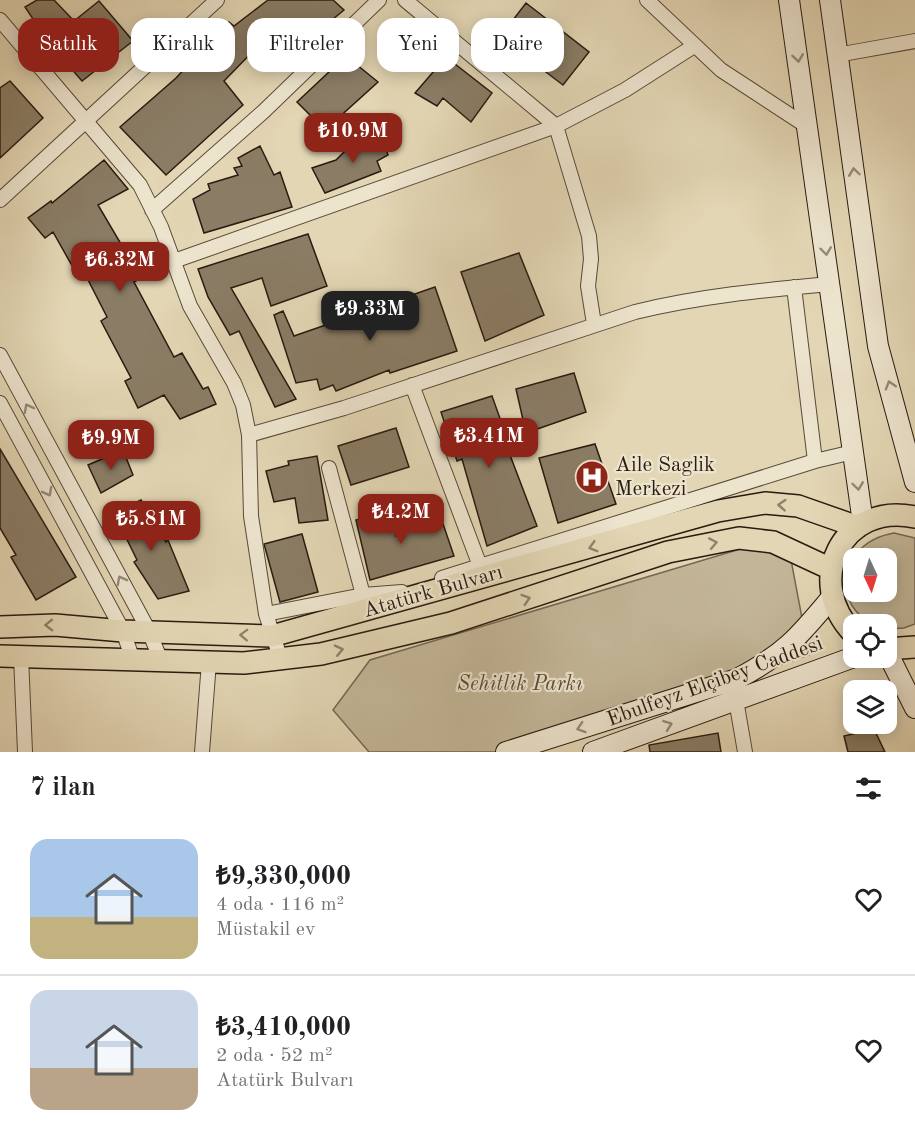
<!DOCTYPE html>
<html lang="tr">
<head>
<meta charset="utf-8">
<style>
	body { margin:0; font-family:"Old Standard TT",serif; background:#f6f6f6; color:#202124; height:100vh; display:flex; flex-direction:column; font-size:22px; white-space:nowrap }
	* { box-sizing:border-box; margin:0 }
	p { font-size:20px; color:#757577 }
	.icon { flex:none; width:33px; height:33px; fill:none; stroke:currentColor; stroke-width:2; stroke-linecap:round; stroke-linejoin:round }
	.map { position:relative; height:752px; overflow:hidden }
	.drawer { display:flex; flex-direction:column; background:#fff; flex:1 }
	.drawer>* { flex:none }
	.guide { position:absolute; left:18px; top:18px; width:600px; height:54px; display:flex; gap:12px }
	.needle { width:39px; rotate:176deg }
	.fabs { position:absolute; left:843px; top:548px; display:grid; gap:12px }
	.fabs a { display:grid; place-items:center; width:54px; height:54px; border-radius:12px; background:#fff; box-shadow:0 3px 15px #0003; font-size:30px }
	.price { position:absolute; translate:-50% -51px; padding:0 14px; border-radius:12px; background:#8f2418; color:#fff; font-size:20px; line-height:39px; filter:drop-shadow(0 2px 3px #0008) }
	.price::after { content:''; position:absolute; left:50%; top:36px; width:18px; height:14px; margin-left:-9px; background:inherit; clip-path:polygon(0 0,100% 0,50% 100%) }
	.price.on { background:#222; color:#fff }
	ul { padding:0; list-style:none }
	li { display:flex; align-items:center; gap:18px; height:150px; padding:0 30px }
	li+li { border-top:2px solid #e0e0e0 }
	li span { display:grid; place-items:center; flex:none; width:168px; height:120px; border-radius:18px; color:#555 }
	li>.icon { margin-inline-start:auto }
	span .icon { width:72px; height:72px; fill:#fffc; stroke-width:1 }
	li b { font-size:26px }
	h2 { display:flex; justify-content:space-between; align-items:center; height:72px; padding:0 30px; font-size:26px }
	.tag { padding:0 21px; border-radius:18px; background:#fff; box-shadow:0 3px 15px #0003; font-size:21px; line-height:54px }
	.tag.on { background:#8f2418; color:#fff }
	.map>svg:first-child { display:block }
	.green { fill:#c3b698; stroke:#766854; stroke-width:1.5; fill-rule:evenodd }
	.building { fill:#8a7c65; stroke:#291b10; stroke-width:1.5 }
	.lines { fill:none; stroke-linecap:round; stroke-linejoin:round }
	.minor-casing { stroke:#584a39; stroke-width:16 }
	.secondary-casing { stroke:#291b10; stroke-width:22 }
	.primary-casing { stroke:#291b10; stroke-width:24 }
	.minor { stroke:#ede4ce; stroke-width:14 }
	.secondary { stroke:#ede4ce; stroke-width:20 }
	.primary { stroke:#e3d6b4; stroke-width:21 }
	.oneway { stroke:#958a78 }
	.oneway2 { stroke:#8f826a }
	.labels { text-anchor:middle; dominant-baseline:central; stroke-width:4.5; stroke-linejoin:round; paint-order:stroke }
	.poi-label { font-size:21px; fill:#291b10; stroke:#ede4ce; text-anchor:start }
	.street-label { font-size:21px; fill:#291b10; stroke:#ede4ce }
	.park-label { font-size:21px; font-style:italic; fill:#574a39; stroke:#ede4ce }
</style>
</head>
<body>
<div class="map">
<svg width="915" height="752" viewBox="0 0 915 752">
	<rect width="100%" height="100%" fill="#e3d6b4"/>
	<filter id="stains"><feTurbulence type="fractalNoise" baseFrequency=".00333" numOctaves="4"/><feColorMatrix values="0 0 0 0 .2 0 0 0 0 .09 0 0 0 0 .02 0 0 0 .5 -.17"/></filter>
	<radialGradient id="worn" r=".72"><stop offset=".6" stop-color="#630" stop-opacity="0"/><stop offset="1" stop-color="#630" stop-opacity=".3"/></radialGradient>
	<path class="green" d="M894,533L915,538V624L904,628L888,629L886,624C834,624 829,544 894,533ZM854,558H886V591H854Z
		M788,544L809,655L528,752H369L333,710L370,660L747,547Z"/>
	<path class="building" d="M37,0H54L74,21L99,1L133,41L82,81L49,43L25,7Z
		M268,0H333L344,10L280,63L263,41L224,81L243,105L166,175L120,127L176,78L229,22L234,26Z
		M526,3L589,52L563,85L500,37Z
		M346,56L378,82L325,130L297,102Z
		M446,57L492,93L471,122L443,98L437,106L415,93Z
		M10,81L43,118L0,158V88Z
		M380,133L388,155L377,161L381,171L325,193L312,168L336,160L354,142Z
		M260,146L274,175L280,172L292,207L204,233L193,199L210,190L208,184L238,175L234,168L242,166L238,158Z
		M104,160L128,189L98,205L141,278L134,282L174,357L182,353L203,389L208,387L216,404L180,419L164,395L138,408L125,381L131,378L101,321L107,317L85,274L79,278L53,232L45,238L28,218L51,201L52,203Z
		M308,234L327,286L271,306L262,278L231,288L296,399L275,407L239,331L230,335L208,297L198,269Z
		M519,253L544,315L485,341L461,272Z
		M435,287L457,351L390,373L389,370L336,391L333,385L320,390L317,379L296,383L274,315L283,311L294,336Z
		M574,373L586,412L526,433L516,389Z
		M492,396L508,441L505,442L537,526L487,546L462,459L457,461L441,412Z
		M396,428L409,467L351,485L338,446Z
		M595,444L616,504L558,523L539,458Z
		M0,449L76,577L36,600L11,557L16,555L0,528Z
		M123,450L133,475L101,493L88,465Z
		M317,456L328,520L299,523L295,498L274,502L266,471L289,465L288,461Z
		M141,500L166,542L168,540L189,591L158,599L134,562L137,560L114,513Z
		M389,512L396,536L441,518L454,556L370,580L356,520Z
		M302,534L318,592L280,602L264,544Z
		M874,729L885,752H848L844,736Z
		M718,733L721,752H650L649,745Z"/>
	<g class="lines">
		<g class="minor-casing">
			<path id="minor" d="M405,0L556,126L589,236L591,259L588,286L594,324
				M647,0L721,70L808,127
				M0,20L140,185L161,227L190,306L234,383L243,405L249,435L251,516L266,614L281,660
				M837,55L915,41
				M0,200L217,0
				M152,210L263,112L379,0
				M174,261L556,126L625,90L694,46
				M794,287L815,461
				M0,355L149,631L161,661
				M412,385L480,566
				M0,403L123,631L133,660
				M249,435L344,408L635,312C700,296 764,290 830,284
				M329,468L363,595
				M442,578L815,461L853,452
				M266,614L363,595L402,592
				M21,656L25,752
				M736,700L745,752
				M202,752L209,662"/>
		</g>
		<g class="secondary-casing">
			<path id="secondary" d="M789,0L863,523
				M830,0L878,346L915,482
				M886,650L915,708
				M506,752L737,679C784,654 798,638 831,598
				M593,752L854,657"/>
		</g>
		<g class="primary-casing">
			<path id="primary" d="M0,627L55,625L123,631L272,636L718,511L765,503L798,506L858,527
				M854,634C803,582 842,501 915,517
				M886,649L915,647
				M0,656L244,663L321,654L451,623L668,552L739,538L773,542L831,569"/>
		</g>
		<use href="#minor" class="minor"/>
		<use href="#secondary" class="secondary"/>
		<use href="#primary" class="primary"/>
	</g>
	<defs><path id="oneway-chevron" d="M-2-3.5L2.5 0L-2 3.5" fill="none" stroke-width="1.6" stroke-linecap="round" stroke-linejoin="round" transform="scale(1.5)"/></defs>
	<g class="oneway">
		<use href="#oneway-chevron" transform="translate(798 58) rotate(82)"/>
		<use href="#oneway-chevron" transform="translate(854 172) rotate(-98)"/>
		<use href="#oneway-chevron" transform="translate(826 251) rotate(83)"/>
		<use href="#oneway-chevron" transform="translate(890 385) rotate(-107)"/>
		<use href="#oneway-chevron" transform="translate(28 408) rotate(-118)"/>
		<use href="#oneway-chevron" transform="translate(858 486) rotate(82)"/>
		<use href="#oneway-chevron" transform="translate(48 492) rotate(62)"/>
		<use href="#oneway-chevron" transform="translate(121 580) rotate(-118)"/>
		<use href="#oneway-chevron" transform="translate(668 725) rotate(-20)"/>
		<use href="#oneway-chevron" transform="translate(581 728) rotate(162)"/>
	</g>
	<g class="oneway2">
		<use href="#oneway-chevron" transform="translate(782 505) rotate(-176)"/>
		<use href="#oneway-chevron" transform="translate(713 543) rotate(-11)"/>
		<use href="#oneway-chevron" transform="translate(593 547) rotate(164)"/>
		<use href="#oneway-chevron" transform="translate(526 599) rotate(-18)"/>
		<use href="#oneway-chevron" transform="translate(49 625) rotate(179)"/>
		<use href="#oneway-chevron" transform="translate(244 635) rotate(-178)"/>
		<use href="#oneway-chevron" transform="translate(339 650) rotate(-13)"/>
	</g>
	<defs>
		<g id="hospital-disc" transform="scale(1.725)"><circle r="9.5" fill="#8f2418" stroke="#ede4ce"/><path d="M-5-5h3v3.5h4V-5h3V5h-3V1.5h-4V5h-3Z" fill="#fff"/></g>
	</defs>
	<g fill-rule="evenodd">
		<use href="#hospital-disc" x="592" y="477"/>
	</g>
	<g class="labels">
		<g class="poi-label">
			<text x="615" y="465">Aile Saglik<tspan x="615" dy="24">Merkezi</tspan></text>
		</g>
		<g class="street-label">
			<text transform="translate(433 592) rotate(-16)">Atatürk Bulvarı</text>
			<text transform="translate(715 682) rotate(-20)">Ebulfeyz Elçibey Caddesi</text>
		</g>
		<g class="park-label">
			<text x="520" y="684">Sehitlik Parkı</text>
		</g>
	</g>
	<rect width="100%" height="100%" filter="url(#stains)"/>
	<rect width="100%" height="100%" fill="url(#worn)"/>
</svg>
<div class="fabs">
<a><svg class="needle" viewBox="-14 -14 28 28"><path d="M0-13l5 13h-10z" fill="#e53935"/><path d="M0 13l5-13h-10z" fill="#757577"/></svg></a>
<a><svg class="icon" aria-label="locate" viewBox="0 0 24 24"><circle cx="12" cy="12" r="6"/><path d="M12 2v4M12 18v4M2 12h4M18 12h4"/></svg></a>
<a><svg class="icon" aria-label="layers" viewBox="0 0 24 24"><path d="M12 4l9 5-9 5-9-5zM3 14l9 5 9-5"/></svg></a>
</div>
<b class="price" style="left:353px;top:164px">₺10.9M</b>
<b class="price" style="left:120px;top:293px">₺6.32M</b>
<b class="price on" style="left:370px;top:342px">₺9.33M</b>
<b class="price" style="left:489px;top:469px">₺3.41M</b>
<b class="price" style="left:111px;top:471px">₺9.9M</b>
<b class="price" style="left:401px;top:545px">₺4.2M</b>
<b class="price" style="left:151px;top:552px">₺5.81M</b>
<div class="guide">
<a class="tag on">Satılık</a>
<a class="tag">Kiralık</a>
<a class="tag">Filtreler</a>
<a class="tag">Yeni</a>
<a class="tag">Daire</a>
</div>
</div>
<section class="drawer">
<h2>7 ilan<svg class="icon" aria-label="filters" viewBox="0 0 24 24"><path d="M4 7h16M4 17h16"/><circle cx="9" cy="7" r="2"/><circle cx="15" cy="17" r="2"/></svg></h2>
<ul>
<li><span style="background:linear-gradient(#a9c7e8 65%,#c2b280 0)"><svg class="icon" aria-label="home" viewBox="0 0 24 24"><path d="M3 11l9-7 9 7M6 9v11h12V9"/></svg></span><div><b>₺9,330,000</b><p>4 oda · 116 m²</p><p>Müstakil ev</p></div><svg class="icon" aria-label="heart" viewBox="0 0 24 24"><path d="M12 20l-8-8c-3-5 5-10 8-4 3-6 11-1 8 4z"/></svg></li>
<li><span style="background:linear-gradient(#c9d6e8 65%,#b9a48a 0)"><svg class="icon" aria-label="home" viewBox="0 0 24 24"><path d="M3 11l9-7 9 7M6 9v11h12V9"/></svg></span><div><b>₺3,410,000</b><p>2 oda · 52 m²</p><p>Atatürk Bulvarı</p></div><svg class="icon" aria-label="heart" viewBox="0 0 24 24"><path d="M12 20l-8-8c-3-5 5-10 8-4 3-6 11-1 8 4z"/></svg></li>
</ul>
</section>
</body>
</html>
